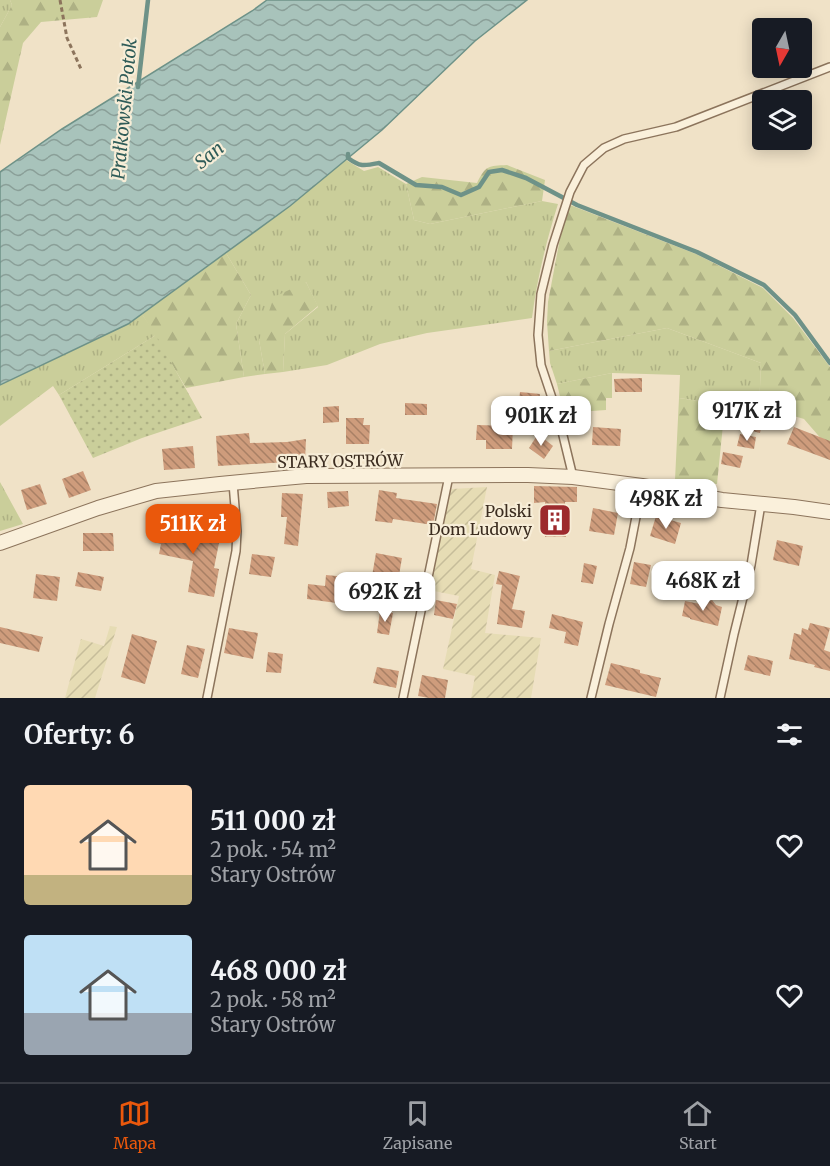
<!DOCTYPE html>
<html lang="pl">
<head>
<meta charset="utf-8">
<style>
	body { margin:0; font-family:Merriweather,serif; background:#20242c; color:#f1f3f6; height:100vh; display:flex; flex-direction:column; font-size:22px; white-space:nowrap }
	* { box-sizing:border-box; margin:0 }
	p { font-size:20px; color:#9ea1a6 }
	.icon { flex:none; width:33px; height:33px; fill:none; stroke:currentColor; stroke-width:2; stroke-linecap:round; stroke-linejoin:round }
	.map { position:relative; height:698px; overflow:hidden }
	.details { display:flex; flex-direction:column; background:#171b24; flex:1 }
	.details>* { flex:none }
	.needle { width:39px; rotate:189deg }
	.controls { position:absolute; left:752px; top:18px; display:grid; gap:12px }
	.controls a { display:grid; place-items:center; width:60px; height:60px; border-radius:6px; background:#171b24; box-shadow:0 3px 15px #0003; font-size:30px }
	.price { position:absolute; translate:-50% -51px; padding:0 14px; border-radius:12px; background:#fff; color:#222; font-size:20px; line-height:39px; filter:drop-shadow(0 2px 3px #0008) }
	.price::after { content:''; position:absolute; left:50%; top:36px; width:18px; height:14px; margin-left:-9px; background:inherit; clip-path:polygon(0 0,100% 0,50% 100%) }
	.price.on { background:#ea580c; color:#fff }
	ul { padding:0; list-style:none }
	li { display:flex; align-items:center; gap:18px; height:150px; padding:0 24px }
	li span { display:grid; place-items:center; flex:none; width:168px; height:120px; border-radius:6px; color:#555 }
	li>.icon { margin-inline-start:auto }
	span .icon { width:72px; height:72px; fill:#fffc; stroke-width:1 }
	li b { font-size:26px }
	h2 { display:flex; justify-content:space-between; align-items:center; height:72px; padding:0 24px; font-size:26px }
	.tab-bar { display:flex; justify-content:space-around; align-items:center; height:84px; border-top:2px solid #363941; background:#171b24; font-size:16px; color:#9ea1a6 }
	.tab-bar a { display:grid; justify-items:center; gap:3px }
	.tab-bar .on { color:#ea580c }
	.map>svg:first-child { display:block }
	.farmland { fill:url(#farmland-furrows) }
	.grass { fill:url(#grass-tufts) }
	.forest { fill:url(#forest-firs) }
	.garden { fill:url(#garden-dots) }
	.water { fill:url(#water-waves); stroke:#6e9288; stroke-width:1.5 }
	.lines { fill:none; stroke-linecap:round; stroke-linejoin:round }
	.stream { stroke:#6e9288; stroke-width:4.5 }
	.building { fill:url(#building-back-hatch) }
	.lane-casing { stroke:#8c745c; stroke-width:10 }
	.street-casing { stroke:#8c745c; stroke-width:16 }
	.path { stroke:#8c745c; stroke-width:3; stroke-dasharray:4.5 3; stroke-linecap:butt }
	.lane { stroke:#faf0db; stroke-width:7 }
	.street { stroke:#faf0db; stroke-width:14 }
	.labels { text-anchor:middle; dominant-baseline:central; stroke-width:4.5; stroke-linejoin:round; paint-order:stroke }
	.street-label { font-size:16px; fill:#3c2d20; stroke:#f7edd7 }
	.poi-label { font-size:16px; fill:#3c2d20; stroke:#f7edd7; text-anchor:end }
	.water-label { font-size:18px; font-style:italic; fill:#2f5c58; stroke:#f7edd7 }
</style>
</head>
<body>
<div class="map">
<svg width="830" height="698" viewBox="0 0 830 698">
	<defs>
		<pattern id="farmland-furrows" width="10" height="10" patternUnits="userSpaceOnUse" patternTransform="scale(1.5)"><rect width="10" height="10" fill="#e6dcb4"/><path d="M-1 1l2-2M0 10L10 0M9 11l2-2" fill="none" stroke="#c6bd9a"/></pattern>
		<pattern id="grass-tufts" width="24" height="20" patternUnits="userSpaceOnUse" patternTransform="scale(1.5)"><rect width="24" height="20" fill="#cace9a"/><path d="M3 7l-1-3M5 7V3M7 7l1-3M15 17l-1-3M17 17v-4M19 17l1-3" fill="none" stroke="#aeb184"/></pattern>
		<pattern id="forest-firs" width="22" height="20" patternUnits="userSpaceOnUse" patternTransform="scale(1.5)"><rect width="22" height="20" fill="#cace9a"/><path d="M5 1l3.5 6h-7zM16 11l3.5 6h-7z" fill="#aeb184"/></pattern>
		<pattern id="garden-dots" width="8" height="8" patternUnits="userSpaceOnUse" patternTransform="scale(1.5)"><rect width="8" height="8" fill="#cace9a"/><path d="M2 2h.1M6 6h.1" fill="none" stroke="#aeb184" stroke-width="1.8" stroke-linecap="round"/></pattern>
		<pattern id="water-waves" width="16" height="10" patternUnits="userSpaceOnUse" patternTransform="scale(1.5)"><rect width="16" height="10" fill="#a8c3bb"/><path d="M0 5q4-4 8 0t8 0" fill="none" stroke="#8a9f98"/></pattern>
		<pattern id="building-back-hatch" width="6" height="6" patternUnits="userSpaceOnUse" patternTransform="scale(1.5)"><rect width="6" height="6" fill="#ce9c7c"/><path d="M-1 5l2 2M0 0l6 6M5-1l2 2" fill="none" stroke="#a88065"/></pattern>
	</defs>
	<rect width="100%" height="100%" fill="#f0e2c7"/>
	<path class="farmland" d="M487,487L471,569L495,575L485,633L541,638L531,698H471L475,676L443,669L459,596L429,590L450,491L452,489Z
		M110,626L117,627L95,698H65L81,639L104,646Z"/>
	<path class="grass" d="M0,0H10L12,5L0,27Z
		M346,160L364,171L378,167L406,184L414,220L430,224L542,201L558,204C546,242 537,279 532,318L427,333L380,344L327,365L283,372L285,334L318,307L306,282L259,340L265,374L244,377L236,324L251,295L226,253L290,206Z
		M142,314L156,335L59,395L53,386L0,426V385L128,324Z
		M667,328L761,363L759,410L679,398L680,375L612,373L557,384L550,363L549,351Z
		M0,482L23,524L0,531Z"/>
	<path class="forest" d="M10,0H103L97,17L41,22L23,43L0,145V27L12,5Z
		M507,165L545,180L542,201L430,224L414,220L406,184L422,177L477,183C486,165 488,166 507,165Z
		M570,205L696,254L763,288L793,318L830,367V449L804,419L787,414L759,410L761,363L667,328L549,351L547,322L548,302L561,233Z
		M226,253L251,295L236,324L244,377L186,388L142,314Z
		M306,282L318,306L285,334L283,372L265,374L259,340L274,297Z
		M612,373V398H606V410L564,413L557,384Z
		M679,398L725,405L717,484L675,480Z"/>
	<path class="garden" d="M156,335L202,418L142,438L93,458L59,395Z"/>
	<path class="water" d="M267,0H527L475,41L382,130L290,206L128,324L0,385V172L62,129L252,11Z"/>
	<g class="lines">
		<path class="stream" d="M138,87L148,0
			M348,154V158C360,167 364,166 379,163L416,185L442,187L461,195L479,187L489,172L502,170L526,178L577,205L697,252L764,285L795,315L830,363"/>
	</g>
	<path class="building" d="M642,378V392H615L614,379Z
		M520,392L540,394L538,420L517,418Z
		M405,403L427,404V415H405Z
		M339,406V422L323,423V407Z
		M752,412L764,414L760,433L748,430Z
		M346,418H364L363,425H370L369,444H346Z
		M477,425L513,426L512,449H486V440H476Z
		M593,427L621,429L620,446L592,445Z
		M794,427L830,441V460L787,444Z
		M249,433L250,443L287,442L306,439L305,461L218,466L216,436Z
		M538,434L553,446L544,459L529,448Z
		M740,434L756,437L754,449L737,446Z
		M193,446L195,468L164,470L162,449Z
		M723,452L743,456L740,468L721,464Z
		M83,471L91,490L69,498L62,479Z
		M40,484L47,504L27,510L21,490Z
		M534,486L577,487V502H565L566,537H545V502L534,503Z
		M379,490L397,493L396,498L437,504L433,525L393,519L392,523L375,521Z
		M348,491L349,506L328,508L327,492Z
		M282,493L303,494L298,546L284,544L287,517H281Z
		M593,508L618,513L614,535L589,531Z
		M656,516L681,523L675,544L650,536Z
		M158,524L195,533V528L221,533L214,568L219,569L214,597L188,592L193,561L159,554L161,544L154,542Z
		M83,533H113L114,551H83Z
		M777,540L803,546L799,566L773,560Z
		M376,553L402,558L398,581L372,576Z
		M252,554L275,557L271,577L249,574Z
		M634,562L651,565L646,587L630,584Z
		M584,563L597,566L593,584L581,582Z
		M499,571L520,576L512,609L525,611L522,628L497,624L502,585L496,584Z
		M78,572L104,577L101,591L75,586Z
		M36,574L60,577L57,601L33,598Z
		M326,575L347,577L344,604L307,599L308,584L325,586Z
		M436,600L457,604L453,619L434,615Z
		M712,600L716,605L722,607L718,626L690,619V618L682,616L685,601L700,604V602L706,603Z
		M380,611L393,613L389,635L377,633Z
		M552,614L583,622L578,646L564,643L566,632L549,628Z
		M810,623L830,628L824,650L830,652V671L814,667L815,665L789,659L794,633L801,635L802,628L808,630Z
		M0,627L43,637L39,652L0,643Z
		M229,628L258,633L253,659L224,653Z
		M132,634L157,641L145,684L121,677Z
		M187,645L205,649L198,678L181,674Z
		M268,652L283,654L281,673L266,672Z
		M748,655L773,661L770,676L744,670Z
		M611,663L640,670V673L661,678L656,697L605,685Z
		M377,667L399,671L396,688L373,683Z
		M422,675L448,680L445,698H429L418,696Z"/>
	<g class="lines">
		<g class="lane-casing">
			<path id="lane" d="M573,477L559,419L541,365L538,335L541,294L553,245L570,192L584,165L604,148L624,139L676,127L830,67
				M207,698L236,551L237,531L233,483
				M403,698L449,476
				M591,698L609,624L630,548L642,486
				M720,698L734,634L751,565L761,504"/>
		</g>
		<g class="street-casing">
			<path id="street" d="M0,543L98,508L156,491L220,484L306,476L528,475L573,477L642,486L722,500L794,507L830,512"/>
		</g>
		<path class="path" d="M60,0L67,38L81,69"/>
		<use href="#lane" class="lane"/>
		<use href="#street" class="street"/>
	</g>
	<defs>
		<g id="building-square" transform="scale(1.725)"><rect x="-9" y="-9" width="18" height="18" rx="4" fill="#9d2a2e" stroke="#f7edd7"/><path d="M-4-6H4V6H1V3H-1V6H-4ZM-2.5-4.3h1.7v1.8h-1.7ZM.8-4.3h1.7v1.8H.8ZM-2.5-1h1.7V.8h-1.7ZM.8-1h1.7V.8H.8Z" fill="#fff"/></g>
	</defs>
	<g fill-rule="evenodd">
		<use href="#building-square" x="555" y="520"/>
	</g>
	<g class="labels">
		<g class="street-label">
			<text transform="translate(340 461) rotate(-1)">STARY OSTRÓW</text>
		</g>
		<g class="poi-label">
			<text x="532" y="511">Polski<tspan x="532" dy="18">Dom Ludowy</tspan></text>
		</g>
		<g class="water-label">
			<text transform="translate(124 109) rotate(-85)">Prałkowski Potok</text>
			<text transform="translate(209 155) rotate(-39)">San</text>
		</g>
	</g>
</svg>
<div class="controls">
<a><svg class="needle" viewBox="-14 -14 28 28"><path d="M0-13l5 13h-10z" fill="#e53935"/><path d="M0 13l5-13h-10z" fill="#9ea1a6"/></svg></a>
<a><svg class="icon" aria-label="layers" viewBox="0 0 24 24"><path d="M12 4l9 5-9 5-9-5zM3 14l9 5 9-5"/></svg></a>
</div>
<b class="price" style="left:747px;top:442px">917K zł</b>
<b class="price" style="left:541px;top:447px">901K zł</b>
<b class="price" style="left:666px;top:530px">498K zł</b>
<b class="price on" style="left:193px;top:555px">511K zł</b>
<b class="price" style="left:703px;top:612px">468K zł</b>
<b class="price" style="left:385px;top:623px">692K zł</b>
</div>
<section class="details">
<h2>Oferty: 6<svg class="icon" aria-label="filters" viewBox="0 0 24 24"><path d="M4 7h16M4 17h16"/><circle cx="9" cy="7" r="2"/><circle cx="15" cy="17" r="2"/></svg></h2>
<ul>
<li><span style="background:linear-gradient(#ffd9b3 75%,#c2b280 0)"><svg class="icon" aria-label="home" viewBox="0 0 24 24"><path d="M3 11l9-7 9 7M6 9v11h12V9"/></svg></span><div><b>511 000 zł</b><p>2 pok. · 54 m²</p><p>Stary Ostrów</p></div><svg class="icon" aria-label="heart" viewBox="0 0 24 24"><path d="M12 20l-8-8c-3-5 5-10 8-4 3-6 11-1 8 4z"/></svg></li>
<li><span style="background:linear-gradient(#bfe0f5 65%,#9aa5b1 0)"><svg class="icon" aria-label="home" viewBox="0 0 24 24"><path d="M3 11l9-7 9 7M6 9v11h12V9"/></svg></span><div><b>468 000 zł</b><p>2 pok. · 58 m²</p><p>Stary Ostrów</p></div><svg class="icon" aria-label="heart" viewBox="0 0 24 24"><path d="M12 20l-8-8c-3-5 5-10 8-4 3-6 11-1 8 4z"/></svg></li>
</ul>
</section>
<nav class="tab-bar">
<a class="on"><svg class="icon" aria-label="map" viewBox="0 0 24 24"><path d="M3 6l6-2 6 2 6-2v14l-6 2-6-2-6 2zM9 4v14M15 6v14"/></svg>Mapa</a>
<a><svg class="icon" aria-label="saved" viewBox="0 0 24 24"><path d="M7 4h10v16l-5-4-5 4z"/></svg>Zapisane</a>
<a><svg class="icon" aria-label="home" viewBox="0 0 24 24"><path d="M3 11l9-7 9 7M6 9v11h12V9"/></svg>Start</a>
</nav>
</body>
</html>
